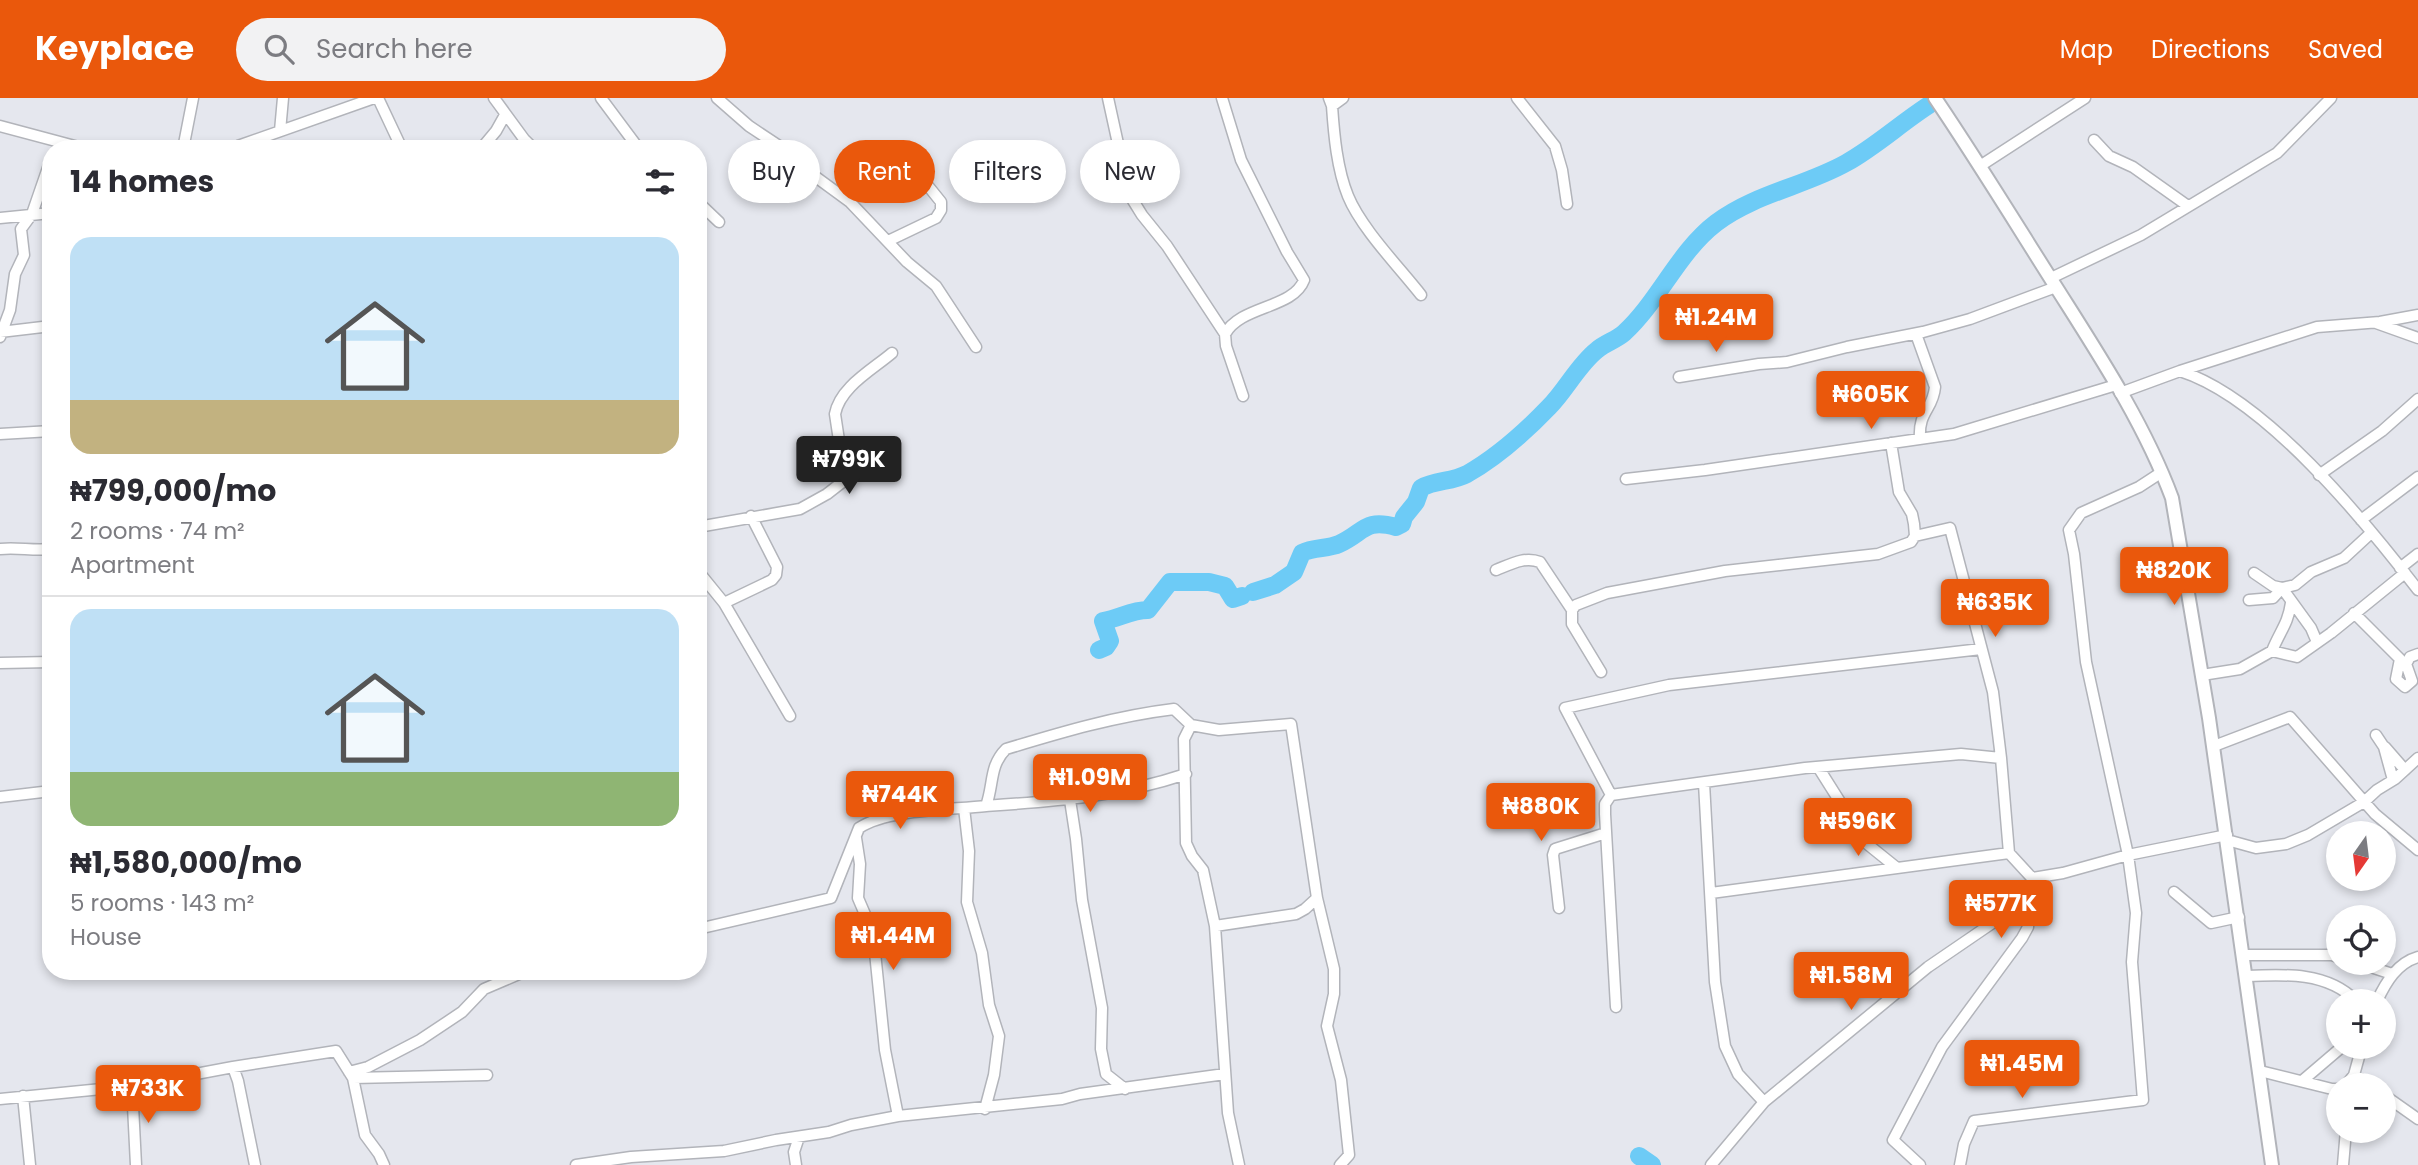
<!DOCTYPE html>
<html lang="en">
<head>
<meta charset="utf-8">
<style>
	body { margin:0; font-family:Poppins,sans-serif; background:#f2f2f3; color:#2b2b33; height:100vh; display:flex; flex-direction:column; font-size:26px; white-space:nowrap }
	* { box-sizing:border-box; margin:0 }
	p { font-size:23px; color:#7c7c81 }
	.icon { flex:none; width:38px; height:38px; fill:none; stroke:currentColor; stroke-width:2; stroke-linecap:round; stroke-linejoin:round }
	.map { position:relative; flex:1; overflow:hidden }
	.panel { position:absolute; left:42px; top:42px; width:665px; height:840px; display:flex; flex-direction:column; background:#fff; border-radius:28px; box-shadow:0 4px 10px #0003 }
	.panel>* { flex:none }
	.guide { position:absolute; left:728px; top:42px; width:665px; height:63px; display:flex; gap:14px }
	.needle { width:46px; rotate:194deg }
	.fabs { position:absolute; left:2326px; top:723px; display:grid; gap:14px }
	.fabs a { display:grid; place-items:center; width:70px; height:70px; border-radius:50%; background:#fff; box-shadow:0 4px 10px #0003; font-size:35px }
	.price { position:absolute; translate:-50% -60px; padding:0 16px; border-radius:7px; background:#ea580c; color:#fff; font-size:23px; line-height:46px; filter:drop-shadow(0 2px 4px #0008) }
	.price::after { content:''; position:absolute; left:50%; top:42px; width:21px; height:16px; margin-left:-10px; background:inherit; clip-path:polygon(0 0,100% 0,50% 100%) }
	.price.selected { background:#222; color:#fff }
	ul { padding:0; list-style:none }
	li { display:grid; align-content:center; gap:14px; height:371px; padding:0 28px }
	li+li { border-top:2px solid #e1e1e2 }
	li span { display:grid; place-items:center; height:217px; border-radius:21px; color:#555 }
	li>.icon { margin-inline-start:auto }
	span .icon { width:126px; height:126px; fill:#fffc; stroke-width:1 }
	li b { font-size:30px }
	h2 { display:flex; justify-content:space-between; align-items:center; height:84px; padding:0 28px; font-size:30px }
	.tag { padding:0 24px; border-radius:32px; background:#fff; box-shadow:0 4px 10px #0003; font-size:24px; line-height:63px }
	.tag.selected { background:#ea580c; color:#fff }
	header { display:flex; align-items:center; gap:42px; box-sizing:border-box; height:98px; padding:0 35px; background:#ea580c; color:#fff }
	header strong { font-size:33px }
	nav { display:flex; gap:38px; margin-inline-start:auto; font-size:24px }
	.search { width:490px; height:63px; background:#f2f2f3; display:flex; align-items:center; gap:18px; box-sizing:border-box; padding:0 24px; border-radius:38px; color:#7c7c81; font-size:26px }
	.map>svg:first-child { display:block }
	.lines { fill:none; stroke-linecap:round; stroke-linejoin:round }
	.river { stroke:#6dcbf6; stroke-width:18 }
	.minor-casing { stroke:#b2b4ba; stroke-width:13 }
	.tertiary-casing { stroke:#b2b4ba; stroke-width:16 }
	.minor { stroke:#fff; stroke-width:10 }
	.tertiary { stroke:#fff; stroke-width:12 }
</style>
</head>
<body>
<header>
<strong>Keyplace</strong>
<div class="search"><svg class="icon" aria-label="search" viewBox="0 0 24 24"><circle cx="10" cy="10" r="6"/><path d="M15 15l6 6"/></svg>Search here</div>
<nav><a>Map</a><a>Directions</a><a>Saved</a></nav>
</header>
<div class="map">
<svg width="2418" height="1067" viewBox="0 0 2418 1067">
	<rect width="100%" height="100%" fill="#e5e7ee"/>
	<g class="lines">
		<path class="river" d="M1253,494L1275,487L1294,474L1302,455C1313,449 1328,451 1339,446C1364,435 1364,420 1396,429L1402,426L1404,419L1416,404L1421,390C1435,382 1452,384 1467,376C1497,359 1525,334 1549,309C1566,292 1578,267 1597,252C1605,245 1616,242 1624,235C1659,203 1678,154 1716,125C1754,96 1805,88 1846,65C1875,49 1901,25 1929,7
			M1099,552L1106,549L1110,543L1103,523C1120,520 1131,512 1148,512L1170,484H1209L1225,488L1233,501L1242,498
			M1639,1058L1652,1067"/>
		<g class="minor-casing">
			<path id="minor" d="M378,0L402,51
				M494,0L524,41L534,51
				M601,0L639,51
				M717,0L749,28L782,50L809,74L850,104L907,164L936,188L976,249
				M1108,0L1129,96L1142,117L1167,148L1225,236
				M1222,0L1241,62L1287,154L1304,182C1293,211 1241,207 1225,236L1226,248L1243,298
				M1329,0L1332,8C1334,37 1337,71 1348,98C1361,130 1399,169 1421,197
				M1517,0L1555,48L1562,72L1567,106
				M1332,8L1343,0
				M0,28L86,51
				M280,33L283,0
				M2094,42L2109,58L2133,69L2188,108
				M183,51L193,0
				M224,51L238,48L374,0
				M481,51L496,33L505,17
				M1980,68L2085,0
				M698,104L719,124
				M0,120L51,115
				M888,143L936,120L941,112V104L916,73
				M2051,180L2141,137L2277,55L2331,0
				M2376,225L2418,240
				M0,234L51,228
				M1916,236L1935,289C1933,312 1918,313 1920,341
				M0,239L10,212L15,176L24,157L21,131L32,116L51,61
				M2180,273C2265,300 2364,422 2418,492
				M1679,279L1759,266L1787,264L1847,249L1923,234L1970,221L2056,189
				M2120,295L2180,273L2317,229L2380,224L2418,217
				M0,336L51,333
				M2319,377L2382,333L2418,301
				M1626,381L1705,372L1954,336L2116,287
				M2361,422L2418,379
				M698,429L800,411L827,396L845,382L835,316C840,289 872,272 892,255
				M1915,438L1950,430L1993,594L2001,660
				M0,451C17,449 33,453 51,451
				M2400,470L2418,456
				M1496,472C1511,466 1525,458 1540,464L1572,512
				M698,473L724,505L790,618
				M2249,502L2273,500L2282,490L2273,488L2254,475
				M724,505L772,482L776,477L777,469L751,418
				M2354,515L2400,561L2396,581L2405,589L2412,583L2406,566L2410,559L2418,556
				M2317,544L2311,530L2282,490L2295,487L2311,474L2344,460L2371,435
				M2272,553C2280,533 2288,526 2291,505
				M0,565L51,564
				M1601,574L1572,526V512L1576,507L1607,495L1725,473L1878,456L1911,444L1915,438L1914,426L1912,416L1899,394L1891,345
				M2202,577L2240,571L2272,553L2297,559L2331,535L2405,475
				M2376,637L2384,649L2393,682
				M2214,648L2290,619L2375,716L2418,752
				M2385,649L2405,672
				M1818,669L1866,745L1897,770
				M1704,685L1715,884L1725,948L1738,976L1764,1004
				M1611,697L1565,610L1669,587L1981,551
				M0,699L51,693
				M1070,702L1076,741L1082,802L1102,910L1101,951L1106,976L1125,991
				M986,708C1057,703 1117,699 1186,676
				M964,710L969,753L967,804L982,855L989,907L999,938L994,977L985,1011
				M856,740L860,766L858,800L873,835L885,952L898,1018
				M2227,742L2256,750L2286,746L2308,737L2364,704L2377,692L2395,681L2418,660
				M2174,794L2211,825L2239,819
				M1711,795L2009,755
				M1317,800L1334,871V896L1327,928L1341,982L1349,1057L1340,1067
				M1559,810L1553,757L1555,751L1606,735
				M1215,828L1296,816L1305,811L1317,800L1291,626L1219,632L1191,627L1184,641L1186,745L1192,758L1203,772L1215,828L1228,1015L1239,1067
				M698,831L831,800L859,730C887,711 952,712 986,708C994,686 989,668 1006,651C1062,634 1116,618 1174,611L1191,627
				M2244,857H2332L2338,859
				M2356,864L2392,876
				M2247,878C2285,876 2328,874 2356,903
				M2377,903C2386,884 2397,865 2418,859
				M1616,909L1605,716V706L1611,697L1805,670L1961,656L2001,660L2009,755L2032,780
				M233,969L238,983L255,1067
				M2260,973L2332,991H2338
				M349,974L368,969L420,942L462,914L484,891L526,873
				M2354,977L2369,987
				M353,980L487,977
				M2302,983L2343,948
				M2346,987L2354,977L2362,948
				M132,988L136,1067
				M2384,997L2418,1021
				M23,998L30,1067
				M0,1001L132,988L233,969L336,953L353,980L365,1037L379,1056L384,1067
				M576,1067L631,1059L724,1053L776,1042L829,1034L851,1027L898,1018L1062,1001L1080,996L1225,976
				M796,1067L794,1054L799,1039
				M1711,1067L1764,1004L1928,869L2029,800
				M1920,1067L1893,1042L1942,949L2022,840L2028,829L2032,780L2063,775L2128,757L2227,737
				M1960,1067L1964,1046L1974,1023L2143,1002L2132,864L2136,815L2128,757L2086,564L2074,456L2069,432L2081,415L2139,389L2162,374
				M2343,1067L2346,1032"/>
		</g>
		<g class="tertiary-casing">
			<path id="tertiary" d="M1935,0C1977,62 2016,126 2056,189C2099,257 2144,325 2172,400L2209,620L2272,1067"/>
		</g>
		<use href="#minor" class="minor"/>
		<use href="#tertiary" class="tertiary"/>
	</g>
</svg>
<div class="fabs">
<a><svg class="needle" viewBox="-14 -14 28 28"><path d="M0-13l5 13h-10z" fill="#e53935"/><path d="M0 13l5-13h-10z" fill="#7c7c81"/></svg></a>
<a><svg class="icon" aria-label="locate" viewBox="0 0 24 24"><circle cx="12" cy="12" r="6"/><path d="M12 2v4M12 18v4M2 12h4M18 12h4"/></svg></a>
<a>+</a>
<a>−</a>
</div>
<b class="price" style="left:1716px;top:256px">₦1.24M</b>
<b class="price" style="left:1871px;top:333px">₦605K</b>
<b class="price selected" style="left:849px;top:398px">₦799K</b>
<b class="price" style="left:2174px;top:509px">₦820K</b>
<b class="price" style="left:1995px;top:541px">₦635K</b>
<b class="price" style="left:1090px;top:716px">₦1.09M</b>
<b class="price" style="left:900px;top:733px">₦744K</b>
<b class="price" style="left:1541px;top:745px">₦880K</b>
<b class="price" style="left:1858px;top:760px">₦596K</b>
<b class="price" style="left:2001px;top:842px">₦577K</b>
<b class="price" style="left:893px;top:874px">₦1.44M</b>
<b class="price" style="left:1851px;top:914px">₦1.58M</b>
<b class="price" style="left:2022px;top:1002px">₦1.45M</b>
<b class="price" style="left:148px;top:1027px">₦733K</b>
<div class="guide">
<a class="tag">Buy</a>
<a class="tag selected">Rent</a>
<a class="tag">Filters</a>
<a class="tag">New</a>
</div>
<section class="panel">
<h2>14 homes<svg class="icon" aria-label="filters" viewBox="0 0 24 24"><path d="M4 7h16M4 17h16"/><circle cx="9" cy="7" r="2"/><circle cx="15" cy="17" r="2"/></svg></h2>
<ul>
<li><span style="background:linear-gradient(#bfe0f5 75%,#c2b280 0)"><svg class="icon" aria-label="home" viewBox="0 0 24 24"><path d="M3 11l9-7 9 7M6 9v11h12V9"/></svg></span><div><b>₦799,000/mo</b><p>2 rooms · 74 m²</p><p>Apartment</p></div></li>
<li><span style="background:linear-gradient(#bfe0f5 75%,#8fb573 0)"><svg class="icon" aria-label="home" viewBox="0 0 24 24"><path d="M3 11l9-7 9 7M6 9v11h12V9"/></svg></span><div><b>₦1,580,000/mo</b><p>5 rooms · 143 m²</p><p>House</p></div></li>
</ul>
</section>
</div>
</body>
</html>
